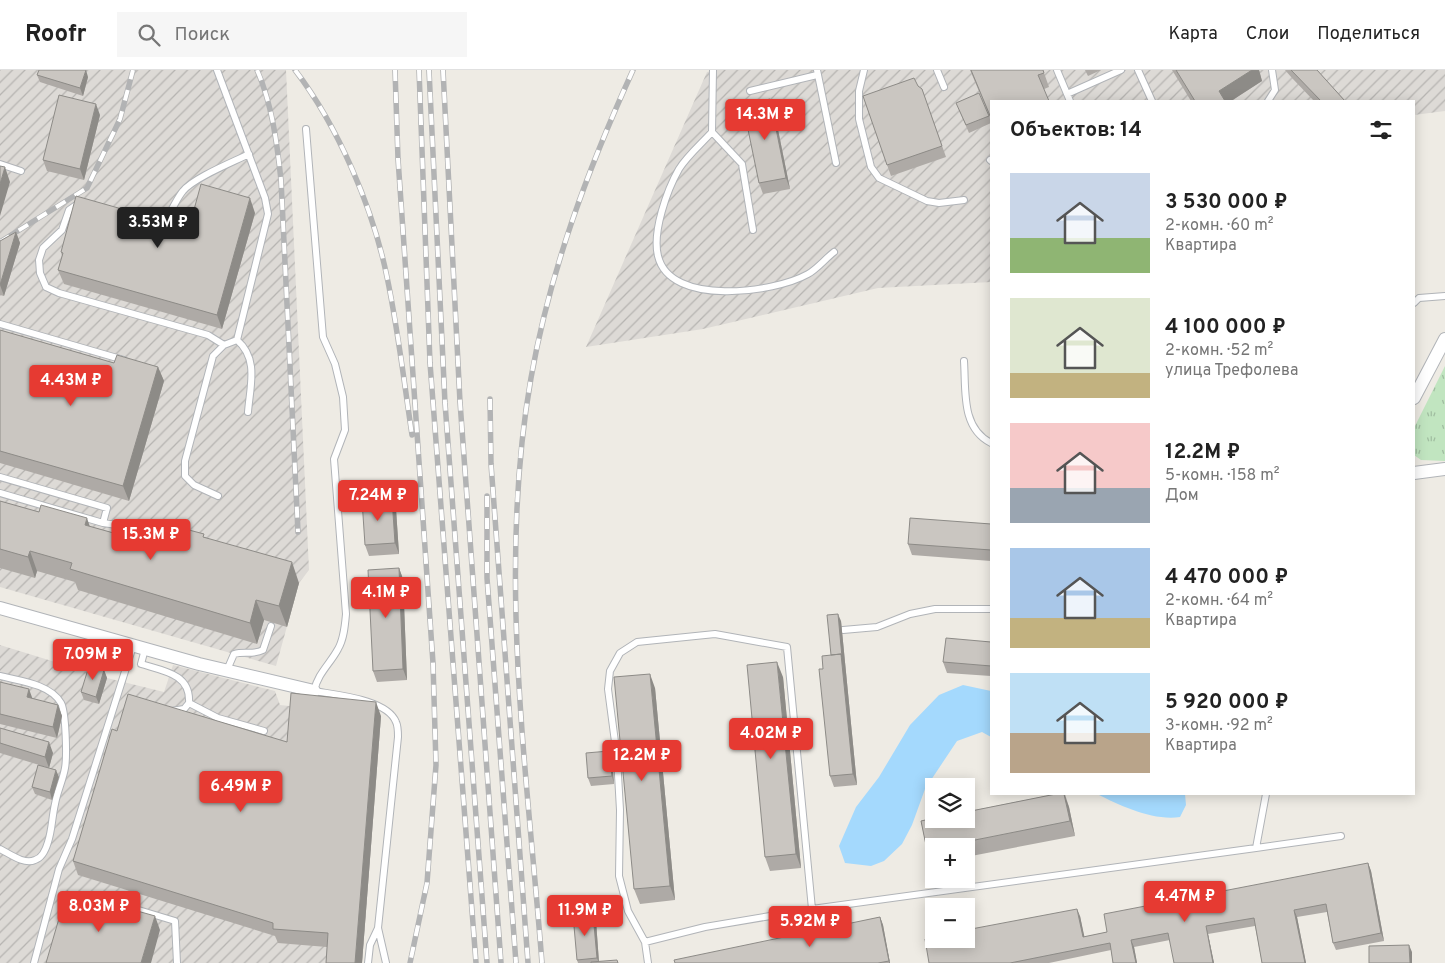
<!DOCTYPE html>
<html lang="ru">
<head>
<meta charset="utf-8">
<style>
	body { margin:0; font-family:Overpass,sans-serif; background:#f6f6f6; color:#222; height:100vh; display:flex; flex-direction:column; font-size:19px; white-space:nowrap }
	* { box-sizing:border-box; margin:0 }
	p { font-size:16px; color:#767676 }
	.icon { flex:none; width:28px; height:28px; fill:none; stroke:currentColor; stroke-width:2; stroke-linecap:round; stroke-linejoin:round }
	.map { position:relative; flex:1; overflow:hidden }
	.sheet { position:absolute; left:990px; top:30px; width:425px; height:695px; display:flex; flex-direction:column; background:#fff; border-radius:0px; box-shadow:0 2px 12px #0003 }
	.sheet>* { flex:none }
	.tools { position:absolute; left:925px; top:708px; display:grid; gap:10px }
	.tools a { display:grid; place-items:center; width:50px; height:50px; border-radius:0px; background:#fff; box-shadow:0 2px 12px #0003; font-size:25px }
	.price { position:absolute; translate:-50% -42px; padding:0 11px; border-radius:5px; background:#e63a32; color:#fff; font-size:16px; line-height:32px; filter:drop-shadow(0 1px 2px #0008) }
	.price::after { content:''; position:absolute; left:50%; top:30px; width:15px; height:11px; margin-left:-8px; background:inherit; clip-path:polygon(0 0,100% 0,50% 100%) }
	.price.current { background:#222; color:#fff }
	ul { padding:0; list-style:none }
	li { display:flex; align-items:center; gap:15px; height:125px; padding:0 20px }
	li span { display:grid; place-items:center; flex:none; width:140px; height:100px; border-radius:0px; color:#555 }
	li>.icon { margin-inline-start:auto }
	span .icon { width:60px; height:60px; fill:#fffc; stroke-width:1 }
	li b { font-size:21px }
	h2 { display:flex; justify-content:space-between; align-items:center; height:60px; padding:0 20px; font-size:21px }
	header { display:flex; align-items:center; gap:30px; box-sizing:border-box; height:70px; padding:0 25px; background:#fff; border-bottom:1px solid #e0e0e0 }
	header strong { font-size:24px }
	nav { display:flex; gap:28px; margin-inline-start:auto; font-size:18px }
	.search { width:350px; height:45px; background:#f6f6f6; display:flex; align-items:center; gap:12px; box-sizing:border-box; padding:0 18px; border-radius:0px; color:#767676; font-size:19px }
	.map>svg:first-child { display:block }
	.industrial { fill:url(#industrial-furrows) }
	.grass { fill:url(#grass-tufts) }
	.water { fill:#a4d9fd }
	.lines { fill:none; stroke-linecap:round; stroke-linejoin:round }
	.lane-casing { stroke:#b1b4b8; stroke-width:8 }
	.street-casing { stroke:#b1b4b8; stroke-width:14 }
	.lane { stroke:#fff; stroke-width:6 }
	.street { stroke:#fff; stroke-width:12 }
	.rail-casing { stroke:#b2b3b4; stroke-width:5.5 }
	.rail { stroke:#fff; stroke-width:4; stroke-dasharray:11; stroke-linecap:butt }
	.wall { fill:#aeaaa6 }
	.shaded-wall { fill:#8d8b87 }
	.building { fill:#cac6c1; stroke:#8d8b87 }
</style>
</head>
<body>
<header>
<strong>Roofr</strong>
<div class="search"><svg class="icon" aria-label="search" viewBox="0 0 24 24"><circle cx="10" cy="10" r="6"/><path d="M15 15l6 6"/></svg>Поиск</div>
<nav><a>Карта</a><a>Слои</a><a>Поделиться</a></nav>
</header>
<div class="map">
<svg width="1445" height="893" viewBox="0 0 1445 893">
	<defs>
		<pattern id="industrial-furrows" width="10" height="10" patternUnits="userSpaceOnUse" patternTransform="scale(1.25)"><rect width="10" height="10" fill="#dddad6"/><path d="M-1 1l2-2M0 10L10 0M9 11l2-2" fill="none" stroke="#b6b4b1"/></pattern>
		<pattern id="grass-tufts" width="24" height="20" patternUnits="userSpaceOnUse" patternTransform="scale(1.25)"><rect width="24" height="20" fill="#c1e5c0"/><path d="M3 7l-1-3M5 7V3M7 7l1-3M15 17l-1-3M17 17v-4M19 17l1-3" fill="none" stroke="#a0bda0"/></pattern>
	</defs>
	<rect width="100%" height="100%" fill="#eeebe4"/>
	<path class="industrial" d="M0,0H286L309,500L299,513L276,596L0,517Z
		M715,0H1445V41L1414,45V31H991V212L878,218L703,259L586,277L707,2Z
		M0,575L107,608L164,622L173,595L275,621L280,635L381,646L362,893H0Z"/>
	<path class="grass" d="M1445,296V391L1421,390L1414,385V358Z"/>
	<path class="water" d="M963,615L991,621V667L982,662L957,671L925,719L912,755L902,774L884,791L871,796L845,793L839,776L856,737L879,707L910,655L939,625Z
		M1097,724H1185L1186,735L1180,747C1153,751 1121,736 1097,724Z"/>
	<g class="lines">
		<g class="lane-casing">
			<path id="lane" d="M217,0L265,128L268,144L237,270L224,275L213,286L185,391V406L194,415L218,426
				M817,0L836,93
				M864,0L859,21V49L871,97L879,108L927,131L939,133L964,130
				M937,0L944,17
				M1057,0L1070,31
				M1138,0L1152,31
				M750,21L817,5
				M1067,24L1121,0
				M1268,31L1275,20L1272,0
				M306,59L323,267L335,294L343,327L345,360L334,389L346,544C345,555 344,569 338,579C330,594 318,603 314,621C336,625 387,629 396,652C398,656 398,663 398,667L378,858L386,893
				M712,62L713,0
				M990,90L991,91
				M0,94L21,101
				M79,133L69,140L62,160L43,178L39,190L40,203L46,217L59,223L208,265L224,275
				M147,148L168,145C174,137 177,128 183,121C193,108 233,92 249,84
				M753,160L742,94L712,62C701,74 687,86 679,99C667,120 652,162 658,186C670,237 774,223 808,204C817,199 825,189 834,182
				M1414,233L1419,228L1445,226
				M0,254L124,290
				M237,270C259,289 250,316 248,342
				M964,291C966,321 961,358 991,373
				M0,407L107,438L103,453
				M0,423L103,453L158,461L178,467
				M843,560L877,557L910,544L935,539H991
				M61,577L127,595
				M145,579L141,594C164,601 191,604 189,633L184,639L171,641
				M227,600L234,584C244,581 254,585 263,580L271,556
				M0,606C20,611 50,614 61,633C66,642 67,687 65,698C63,710 57,722 55,734C52,747 52,760 48,772C46,779 42,788 35,790C24,795 10,784 0,779
				M189,633L218,648L264,661
				M1256,778L1341,766
				M122,835L175,851L177,893
				M645,872L628,841L619,806L620,740L617,687L608,619L610,601L620,583L637,572L715,564L787,577L812,839
				M34,893L59,799L72,769L133,576
				M368,893L370,875L378,858
				M648,893L645,872L705,857L812,839L1256,778L1266,724"/>
		</g>
		<g class="street-casing">
			<path id="street" d="M1414,328L1445,269
				M1414,403L1445,399
				M0,538L199,594L314,621"/>
		</g>
		<use href="#lane" class="lane"/>
		<use href="#street" class="street"/>
		<g class="rail-casing">
			<path id="rail" d="M257,0C272,34 277,73 281,110L298,462
				M295,0C338,56 373,138 387,207C398,259 404,312 412,365
				M395,0L398,89L433,593L436,695L427,813L410,893
				M419,0L430,293L476,893
				M429,0L445,333L487,893
				M443,0L460,332L501,893
				M0,172L87,118L120,49L133,0
				M490,329L491,394L528,893
				M487,426V508L516,893
				M542,893C527,699 497,501 531,308C550,200 588,99 633,0"/>
		</g>
		<use href="#rail" class="rail"/>
	</g>
	<path class="wall" d="M970,0H1043L1049,17L1044,19L991,31V50Z
		M1085,0H1101L1088,6Z
		M1172,0H1259L1262,11L1231,31H1191Z
		M1285,0H1317L1345,31H1314L1292,8Z
		M37,5L88,7L83,26L40,12Z
		M918,16L922,19L946,87L891,106L863,26Z
		M770,29L774,40L790,119L763,124L759,113Z
		M959,40L989,46L991,53L969,63Z
		M100,45L84,110L47,101L43,90Z
		M255,143L222,259L64,214L58,200L62,186L61,182L189,158Z
		M16,162L20,173L4,226L0,225V171Z
		M0,260L114,293L158,297L164,311L129,431L0,393Z
		M392,428L396,439L399,484L369,486L365,475Z
		M0,431L167,478L205,467L299,513L287,557L264,550L257,574L78,520L75,512L37,501L35,508L0,498Z
		M991,454V491L912,485L908,474Z
		M399,498L403,509L407,610L377,612L373,601Z
		M841,551L857,715L834,717L830,706L823,599L831,585Z
		M991,572V606L947,603L943,592Z
		M104,600L107,608L99,634L84,630L81,622Z
		M783,607L801,798L770,801L765,787Z
		M0,612L32,629L58,635L62,646L57,668L0,654Z
		M655,618L675,830L640,834L634,819Z
		M381,646L362,893H326L327,877L278,873L275,866L78,805L73,791L117,661L287,672Z
		M0,658L53,683L49,698L0,683Z
		M612,688L614,714L591,716L588,708Z
		M59,707L52,730L35,724L32,717Z
		M1056,724H1065L1069,737L1075,766L966,787V776H934V794H932L927,780L921,751L934,748L966,749V742Z
		M1368,793L1371,801L1384,871L1336,880L1333,873L1327,842L1297,847L1306,893H1262L1255,856L1208,864L1214,893H1174L1170,870L1134,877L1137,893H1113L1111,880L1049,893H929L1080,846L1084,867L1107,862Z
		M593,844L596,851L599,892L618,893H578L577,890Z
		M880,847L883,855L890,893H675Z"/>
	<path class="shaded-wall" d="M86,0L88,7L83,26L80,18Z
		M1252,0H1259L1262,11L1231,31H1223L1219,21Z
		M770,29L774,40L790,119L786,108Z
		M96,34L100,45L84,110L80,99Z
		M5,97L10,112L0,146V114Z
		M250,128L255,143L222,259L217,245Z
		M16,162L20,173L4,226L0,215Z
		M158,297L164,311L129,431L123,416Z
		M392,428L396,439L399,484L395,473Z
		M87,448L94,469L85,455Z
		M30,481L37,501L35,508L28,487Z
		M292,492L299,513L287,557L279,536Z
		M399,498L403,509L407,610L403,599Z
		M256,530L264,550L257,574L250,553Z
		M838,544L841,551L857,715L853,704L841,584Z
		M777,592L783,607L801,798L796,784Z
		M104,600L107,608L99,634L96,627Z
		M650,604L655,618L675,830L670,816Z
		M29,619L33,630L27,627Z
		M376,632L381,646L362,893H355Z
		M58,635L62,646L57,668L53,657Z
		M49,672L53,683L49,698L45,687Z
		M609,681L612,688L614,714L612,706Z
		M56,700L59,707L52,730L50,722Z
		M1064,724L1069,737L1075,766L1070,751Z
		M1368,793L1371,801L1384,871L1381,863Z
		M1077,839L1080,846L1086,874L1083,867Z
		M1294,840L1297,847L1306,893H1305Z
		M593,844L596,851L599,893L597,888Z
		M155,846L160,860L151,893H141Z
		M880,847L883,855L890,893H889V891Z
		M1206,856L1208,864L1214,893H1213Z
		M1131,870L1134,877L1137,893H1136Z
		M1409,875L1412,882V893H1410Z"/>
	<path class="building" d="M39,0H86L80,18L37,5Z
		M971,0H1043L1044,3L1038,5L1049,31H991V48Z
		M1176,0H1252L1219,21L1225,31H1195Z
		M1291,0H1317L1345,31H1321Z
		M914,8L918,16L922,19L942,76L887,95L863,26Z
		M979,23L989,46L966,55L956,33Z
		M59,25L96,34L80,99L43,90Z
		M770,29L786,108L759,113L743,35Z
		M0,96L5,97L0,114Z
		M201,114L250,128L217,245L58,200L63,183L61,182L76,126L189,158Z
		M16,162L0,215V171Z
		M0,260L114,293L117,285L158,297L123,416L0,381Z
		M392,428L395,473L365,475L362,430Z
		M0,431L39,442L41,435L87,448L85,455L167,478L174,456L204,464L203,467L292,492L279,536L256,530L250,553L70,499L72,493L30,481L28,487L0,479Z
		M910,448L991,454V480L908,474Z
		M399,498L403,599L373,601L368,500Z
		M838,544L842,587L841,584L831,585L827,545Z
		M946,568L991,572V596L943,592Z
		M841,584L853,704L830,706L819,599H823L822,586Z
		M777,592L796,784L765,787L747,595Z
		M89,596L104,600L96,627L81,622Z
		M650,604L670,816L634,819L614,607Z
		M0,612L29,619L27,627L58,635L53,657L0,644Z
		M291,623L376,632L355,893H326L328,863L273,859V853L73,791L112,659L117,661L128,624L287,672Z
		M0,658L49,672L45,687L0,673Z
		M609,681L612,706L588,708L586,683Z
		M38,695L56,700L50,722L32,717Z
		M1056,724H1064L1070,751L945,776H934V779L927,780L921,751L934,748L966,749V742Z
		M1368,793L1381,863L1333,873L1326,834L1294,840L1305,893H1262L1254,848L1206,856L1213,893H1174L1168,863L1131,870L1136,893H1113L1110,873L1010,893H929L925,869L934,867V869H966V860L1077,839L1083,867L1107,862L1104,844Z
		M67,821L155,846L141,893H46Z
		M593,844L597,888L577,890L573,845Z
		M880,847L889,891L878,893H675L674,890Z
		M1409,875L1410,893H1369V876Z
		M617,890L618,893H591V892Z"/>
</svg>
<div class="tools">
<a><svg class="icon" aria-label="layers" viewBox="0 0 24 24"><path d="M12 4l9 5-9 5-9-5zM3 14l9 5 9-5"/></svg></a>
<a>+</a>
<a>−</a>
</div>
<b class="price" style="left:765px;top:71px">14.3M ₽</b>
<b class="price current" style="left:158px;top:179px">3.53M ₽</b>
<b class="price" style="left:71px;top:337px">4.43M ₽</b>
<b class="price" style="left:378px;top:452px">7.24M ₽</b>
<b class="price" style="left:151px;top:491px">15.3M ₽</b>
<b class="price" style="left:386px;top:549px">4.1M ₽</b>
<b class="price" style="left:93px;top:611px">7.09M ₽</b>
<b class="price" style="left:771px;top:690px">4.02M ₽</b>
<b class="price" style="left:642px;top:712px">12.2M ₽</b>
<b class="price" style="left:241px;top:743px">6.49M ₽</b>
<b class="price" style="left:1185px;top:853px">4.47M ₽</b>
<b class="price" style="left:99px;top:863px">8.03M ₽</b>
<b class="price" style="left:585px;top:867px">11.9M ₽</b>
<b class="price" style="left:810px;top:878px">5.92M ₽</b>
<section class="sheet">
<h2>Объектов: 14<svg class="icon" aria-label="filters" viewBox="0 0 24 24"><path d="M4 7h16M4 17h16"/><circle cx="9" cy="7" r="2"/><circle cx="15" cy="17" r="2"/></svg></h2>
<ul>
<li><span style="background:linear-gradient(#c9d6e8 65%,#8fb573 0)"><svg class="icon" aria-label="home" viewBox="0 0 24 24"><path d="M3 11l9-7 9 7M6 9v11h12V9"/></svg></span><div><b>3 530 000 ₽</b><p>2-комн. · 60 m²</p><p>Квартира</p></div></li>
<li><span style="background:linear-gradient(#dfe7d0 75%,#c2b280 0)"><svg class="icon" aria-label="home" viewBox="0 0 24 24"><path d="M3 11l9-7 9 7M6 9v11h12V9"/></svg></span><div><b>4 100 000 ₽</b><p>2-комн. · 52 m²</p><p>улица Трефолева</p></div></li>
<li><span style="background:linear-gradient(#f6c9c9 65%,#9aa5b1 0)"><svg class="icon" aria-label="home" viewBox="0 0 24 24"><path d="M3 11l9-7 9 7M6 9v11h12V9"/></svg></span><div><b>12.2M ₽</b><p>5-комн. · 158 m²</p><p>Дом</p></div></li>
<li><span style="background:linear-gradient(#a9c7e8 70%,#c2b280 0)"><svg class="icon" aria-label="home" viewBox="0 0 24 24"><path d="M3 11l9-7 9 7M6 9v11h12V9"/></svg></span><div><b>4 470 000 ₽</b><p>2-комн. · 64 m²</p><p>Квартира</p></div></li>
<li><span style="background:linear-gradient(#bfe0f5 60%,#b9a48a 0)"><svg class="icon" aria-label="home" viewBox="0 0 24 24"><path d="M3 11l9-7 9 7M6 9v11h12V9"/></svg></span><div><b>5 920 000 ₽</b><p>3-комн. · 92 m²</p><p>Квартира</p></div></li>
</ul>
</section>
</div>
</body>
</html>
